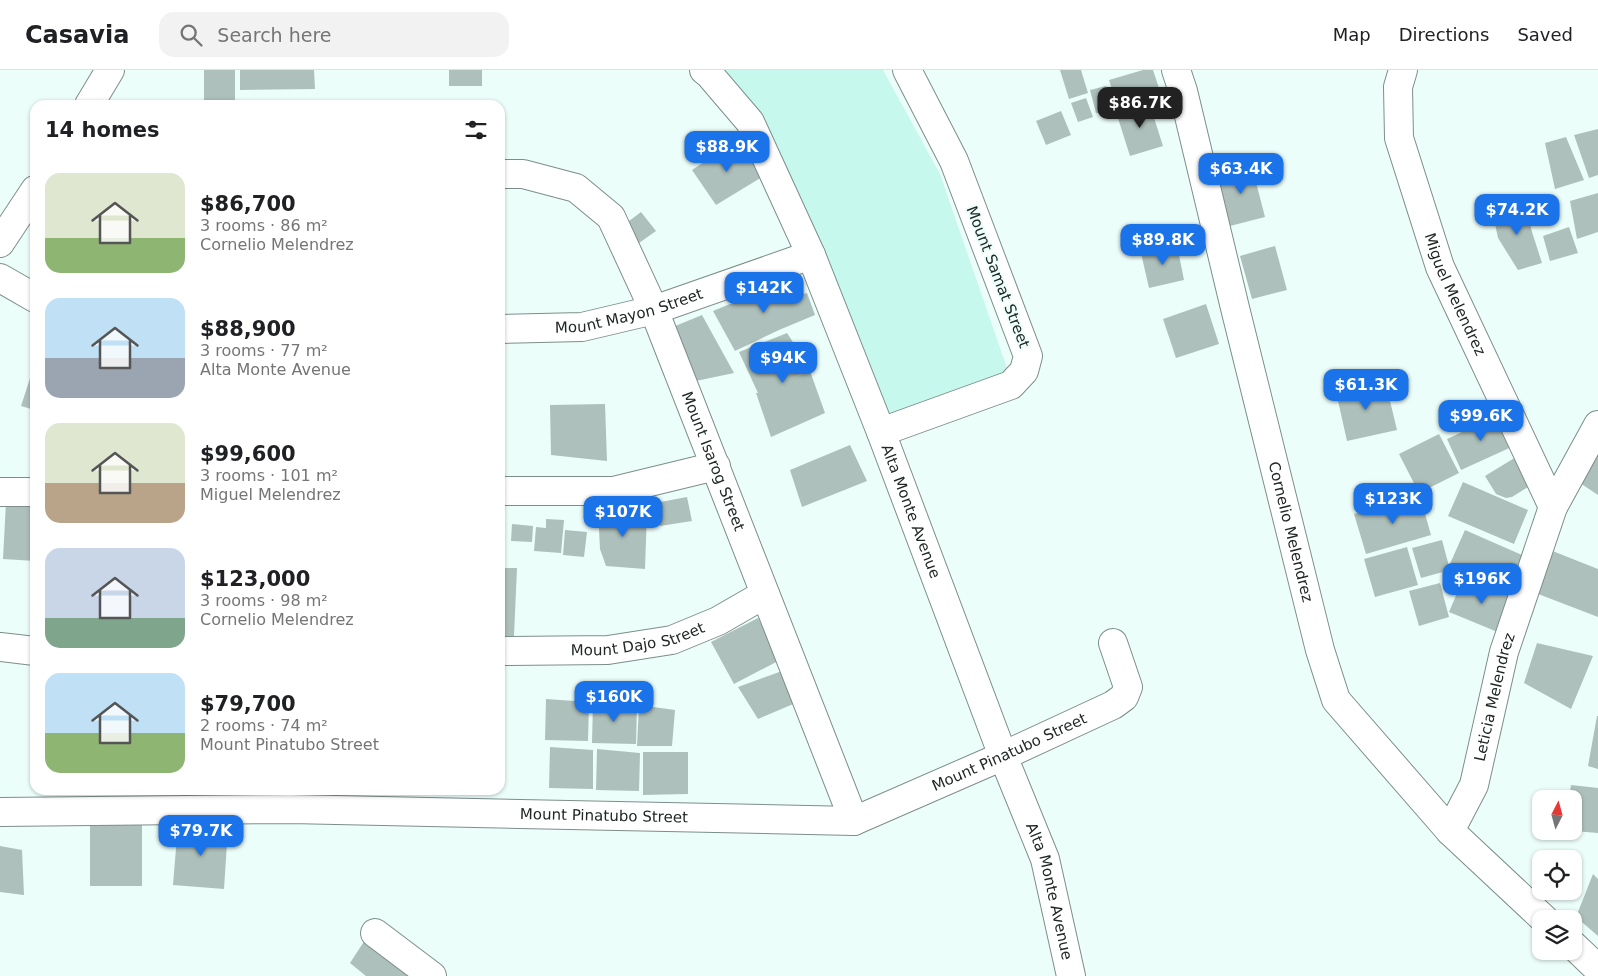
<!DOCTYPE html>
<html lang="en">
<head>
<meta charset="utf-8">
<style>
	body { margin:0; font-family:"DejaVu Sans",sans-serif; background:#f2f2f2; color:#202124; height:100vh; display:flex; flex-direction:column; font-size:19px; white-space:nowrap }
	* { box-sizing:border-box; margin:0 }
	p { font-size:16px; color:#757577 }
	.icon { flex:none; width:28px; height:28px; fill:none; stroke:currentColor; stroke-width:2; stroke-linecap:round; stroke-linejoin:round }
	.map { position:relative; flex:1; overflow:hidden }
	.side { position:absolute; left:30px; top:30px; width:475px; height:695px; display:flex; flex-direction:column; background:#fff; border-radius:15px; box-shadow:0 1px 4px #0004 }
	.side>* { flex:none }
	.needle { width:32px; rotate:6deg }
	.tools { position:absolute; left:1532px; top:720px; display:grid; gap:10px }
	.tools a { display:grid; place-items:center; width:50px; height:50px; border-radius:10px; background:#fff; box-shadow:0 1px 4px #0004; font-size:25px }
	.price { position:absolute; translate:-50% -42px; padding:0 11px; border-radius:10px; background:#1a73e8; color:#fff; font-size:16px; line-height:32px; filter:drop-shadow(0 1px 2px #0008) }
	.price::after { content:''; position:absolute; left:50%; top:30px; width:15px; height:11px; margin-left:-8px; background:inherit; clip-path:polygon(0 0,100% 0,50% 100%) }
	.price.active { background:#222; color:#fff }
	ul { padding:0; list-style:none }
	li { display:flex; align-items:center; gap:15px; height:125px; padding:0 15px }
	li span { display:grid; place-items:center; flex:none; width:140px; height:100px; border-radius:15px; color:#555 }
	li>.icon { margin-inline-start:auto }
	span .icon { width:60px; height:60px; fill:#fffc; stroke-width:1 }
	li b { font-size:21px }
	h2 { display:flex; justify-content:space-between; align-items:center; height:60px; padding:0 15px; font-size:21px }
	header { display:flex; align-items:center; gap:30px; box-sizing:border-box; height:70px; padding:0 25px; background:#fff; border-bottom:1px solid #e0e0e0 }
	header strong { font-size:24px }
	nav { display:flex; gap:28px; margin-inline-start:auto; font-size:18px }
	.search { width:350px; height:45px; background:#f2f2f2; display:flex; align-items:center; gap:12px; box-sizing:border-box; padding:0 18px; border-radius:15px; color:#757577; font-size:19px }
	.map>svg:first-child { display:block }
	.green { fill:#c6f8ed }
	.building { fill:#aec0bb }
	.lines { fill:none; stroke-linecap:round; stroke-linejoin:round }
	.street-casing { stroke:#7d8e8a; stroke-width:30 }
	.street { stroke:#fff; stroke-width:28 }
	.labels { text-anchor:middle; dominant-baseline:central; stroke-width:4; stroke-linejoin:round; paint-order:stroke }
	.street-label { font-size:15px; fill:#202725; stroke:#ecfefa }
</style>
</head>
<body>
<header>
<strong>Casavia</strong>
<div class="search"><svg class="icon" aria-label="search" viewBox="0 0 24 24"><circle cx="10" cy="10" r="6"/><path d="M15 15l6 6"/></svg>Search here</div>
<nav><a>Map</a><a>Directions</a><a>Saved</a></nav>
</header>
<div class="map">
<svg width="1598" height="906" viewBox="0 0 1598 906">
	<rect width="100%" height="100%" fill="#ecfefa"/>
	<path class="green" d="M723,0H883L940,104L1008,301L885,354L756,37Z"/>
	<path class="building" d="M204,0H235V30H204Z
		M240,0H314L315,19L240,20Z
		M449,0H482V16H449Z
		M1060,0H1081L1088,23L1069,29Z
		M1143,0H1153L1161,24L1118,38L1109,10Z
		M1106,16L1112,40L1096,43L1090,20Z
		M1086,28L1093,47L1078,52L1071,33Z
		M1149,32L1163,76L1130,86L1116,42Z
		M1061,41L1071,65L1046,75L1036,51Z
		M1598,59V105L1589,108L1574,65Z
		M1566,67L1584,110L1555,119L1545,73Z
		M737,70L762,107L716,135L692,100Z
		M1251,93L1265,147L1230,156L1217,102Z
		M1598,123V162L1577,169L1570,131Z
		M1525,134L1532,162L1542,193L1518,200L1498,168L1492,140Z
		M641,142L656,161L639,173L625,154Z
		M1569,157L1578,183L1550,191L1543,166Z
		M1177,175L1184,210L1149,218L1141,183Z
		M1275,176L1287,220L1252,229L1240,186Z
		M793,208L800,225L807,223L815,245L779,260L735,281L713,241Z
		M1206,234L1219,274L1176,288L1163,249Z
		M702,245L734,303L691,312L668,259Z
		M787,263L811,300L793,308L810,301L825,343L771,367L756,323H758L739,282Z
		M35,293V340L21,336Z
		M1385,310L1397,360L1347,371L1336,322Z
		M605,334L607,391L551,385L550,335Z
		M1501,344L1516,375L1461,400L1447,369Z
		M1598,357V425L1574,409Z
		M1439,364L1459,403L1419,423L1399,384Z
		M850,375L867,411L802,437L790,400Z
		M1516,387L1533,414L1512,427L1506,428L1496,424L1485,406Z
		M1463,412L1528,440L1514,474L1448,446Z
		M1420,426L1431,465L1366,484L1354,444Z
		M687,427L692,451L660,456L655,433Z
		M6,432L35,433V491L3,489Z
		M598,440L647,442L645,499L606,496L600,479Z
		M546,449L564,450L561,483L534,481L536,457L546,458Z
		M512,454L533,456L532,472L511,471Z
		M565,460L587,462L584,487L563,485Z
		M1465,460L1529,488L1514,524L1449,496Z
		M1442,470L1450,500L1421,508L1412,478Z
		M1407,477L1418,515L1375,527L1364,489Z
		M1550,480L1598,499V547L1533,522Z
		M500,498H517L514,566H500Z
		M1464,507L1515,528L1500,563L1449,542Z
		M1440,513L1449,547L1419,556L1409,521Z
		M758,548L780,590L734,614L711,572Z
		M1537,573L1593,586L1571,639L1524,613Z
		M782,601L798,632L758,649L738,617Z
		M546,629L589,632L588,671L545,670Z
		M593,631L637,635L636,674L592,673Z
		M639,635L675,640L672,676H637Z
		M1597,646H1598V699L1588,696Z
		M550,677L593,680V719L549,718Z
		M597,679L640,683L639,721L596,720Z
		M643,682H688V724L643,725Z
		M1571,715L1598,718V763L1574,761V729H1569Z
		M90,750H142V816H90Z
		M178,754L228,758L224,819L173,815Z
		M0,776L22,780L24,825L0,822Z
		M1593,804L1598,809V866L1576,847Z
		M365,870L412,906H366L350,893Z"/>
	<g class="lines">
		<g class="street-casing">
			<g id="street">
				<path id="s1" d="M704,0L709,4L750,52L811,185L881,362L1003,686L1045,789L1071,906"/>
				<path id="s2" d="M1176,0L1183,21L1235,238L1320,580L1336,630L1450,761L1544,849"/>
				<path id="s3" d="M1403,0L1398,17L1399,68L1440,197L1553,437"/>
				<path d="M89,35L110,0"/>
				<path id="s4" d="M500,104H523L576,118L611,147L654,240L854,751"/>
				<path d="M0,173L35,120"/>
				<path d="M0,208L35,228"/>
				<path id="s5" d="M500,259L582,257L654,240L811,185"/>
				<path d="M881,362L1011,315L1024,301L1028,286L954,91L907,0"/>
				<path d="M500,421H613L716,396"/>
				<path d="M0,422H35"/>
				<path d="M0,577L35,581"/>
				<path id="s6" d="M500,581L608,580L672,570L718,551L765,524"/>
				<path id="s7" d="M0,742L290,739L854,751L1003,686L1113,635L1124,627L1128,617L1113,573"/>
				<path id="s8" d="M1450,761L1474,715L1504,582L1553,437L1598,355"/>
				<path d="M375,863L432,906"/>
				<path d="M1574,876L1598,899"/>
			</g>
		</g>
		<use href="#street" class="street"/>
	</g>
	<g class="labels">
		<g class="street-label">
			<text transform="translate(998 207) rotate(69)">Mount Samat Street</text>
			<text stroke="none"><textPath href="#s3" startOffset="235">Miguel Melendrez</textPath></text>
			<text stroke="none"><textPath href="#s5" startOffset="131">Mount Mayon Street</textPath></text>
			<text stroke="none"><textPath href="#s4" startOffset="388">Mount Isarog Street</textPath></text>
			<text stroke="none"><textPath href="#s1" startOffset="491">Alta Monte Avenue</textPath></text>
			<text stroke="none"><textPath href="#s2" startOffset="476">Cornelio Melendrez</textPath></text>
			<text stroke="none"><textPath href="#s6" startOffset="139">Mount Dajo Street</textPath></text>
			<text stroke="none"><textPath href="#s8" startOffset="142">Leticia Melendrez</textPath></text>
			<text stroke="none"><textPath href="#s7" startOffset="1024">Mount Pinatubo Street</textPath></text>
			<text stroke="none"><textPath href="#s7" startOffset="604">Mount Pinatubo Street</textPath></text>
			<text stroke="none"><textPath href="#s1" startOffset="896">Alta Monte Avenue</textPath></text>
		</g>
	</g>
</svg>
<div class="tools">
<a><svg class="needle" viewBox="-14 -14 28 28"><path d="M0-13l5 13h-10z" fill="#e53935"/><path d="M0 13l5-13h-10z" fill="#757577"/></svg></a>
<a><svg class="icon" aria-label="locate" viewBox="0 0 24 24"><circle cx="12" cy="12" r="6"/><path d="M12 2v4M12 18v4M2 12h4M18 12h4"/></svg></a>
<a><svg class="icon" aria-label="layers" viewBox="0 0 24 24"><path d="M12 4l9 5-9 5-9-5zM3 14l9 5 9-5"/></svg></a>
</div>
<b class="price active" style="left:1140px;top:59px">$86.7K</b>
<b class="price" style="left:727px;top:103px">$88.9K</b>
<b class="price" style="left:1241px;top:125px">$63.4K</b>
<b class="price" style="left:1517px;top:166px">$74.2K</b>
<b class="price" style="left:1163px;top:196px">$89.8K</b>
<b class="price" style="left:764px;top:244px">$142K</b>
<b class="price" style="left:783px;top:314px">$94K</b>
<b class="price" style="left:1366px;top:341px">$61.3K</b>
<b class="price" style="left:1481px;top:372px">$99.6K</b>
<b class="price" style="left:1393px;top:455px">$123K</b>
<b class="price" style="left:623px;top:468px">$107K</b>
<b class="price" style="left:1482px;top:535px">$196K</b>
<b class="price" style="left:614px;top:653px">$160K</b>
<b class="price" style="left:201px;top:787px">$79.7K</b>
<section class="side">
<h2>14 homes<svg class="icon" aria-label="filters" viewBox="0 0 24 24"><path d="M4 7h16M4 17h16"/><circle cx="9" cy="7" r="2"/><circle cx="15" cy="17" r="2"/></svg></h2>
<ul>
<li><span style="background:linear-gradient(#dfe7d0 65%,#8fb573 0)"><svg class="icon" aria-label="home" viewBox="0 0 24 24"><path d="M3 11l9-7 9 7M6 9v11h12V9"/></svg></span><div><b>$86,700</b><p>3 rooms · 86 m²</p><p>Cornelio Melendrez</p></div></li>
<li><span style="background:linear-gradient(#bfe0f5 60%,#9aa5b1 0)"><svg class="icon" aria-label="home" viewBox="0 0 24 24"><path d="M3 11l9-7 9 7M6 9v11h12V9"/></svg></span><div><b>$88,900</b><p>3 rooms · 77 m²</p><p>Alta Monte Avenue</p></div></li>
<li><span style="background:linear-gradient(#dfe7d0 60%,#b9a48a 0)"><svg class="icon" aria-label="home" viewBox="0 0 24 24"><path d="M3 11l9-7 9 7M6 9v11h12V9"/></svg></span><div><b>$99,600</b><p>3 rooms · 101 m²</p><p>Miguel Melendrez</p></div></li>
<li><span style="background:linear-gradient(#c9d6e8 70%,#7fa58c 0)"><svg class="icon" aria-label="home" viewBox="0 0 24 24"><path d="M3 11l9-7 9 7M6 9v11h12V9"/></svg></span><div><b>$123,000</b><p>3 rooms · 98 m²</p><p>Cornelio Melendrez</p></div></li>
<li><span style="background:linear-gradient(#bfe0f5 60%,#8fb573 0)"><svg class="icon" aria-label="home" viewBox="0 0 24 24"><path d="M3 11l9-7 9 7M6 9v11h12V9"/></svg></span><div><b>$79,700</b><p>2 rooms · 74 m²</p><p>Mount Pinatubo Street</p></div></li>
</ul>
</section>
</div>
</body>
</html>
